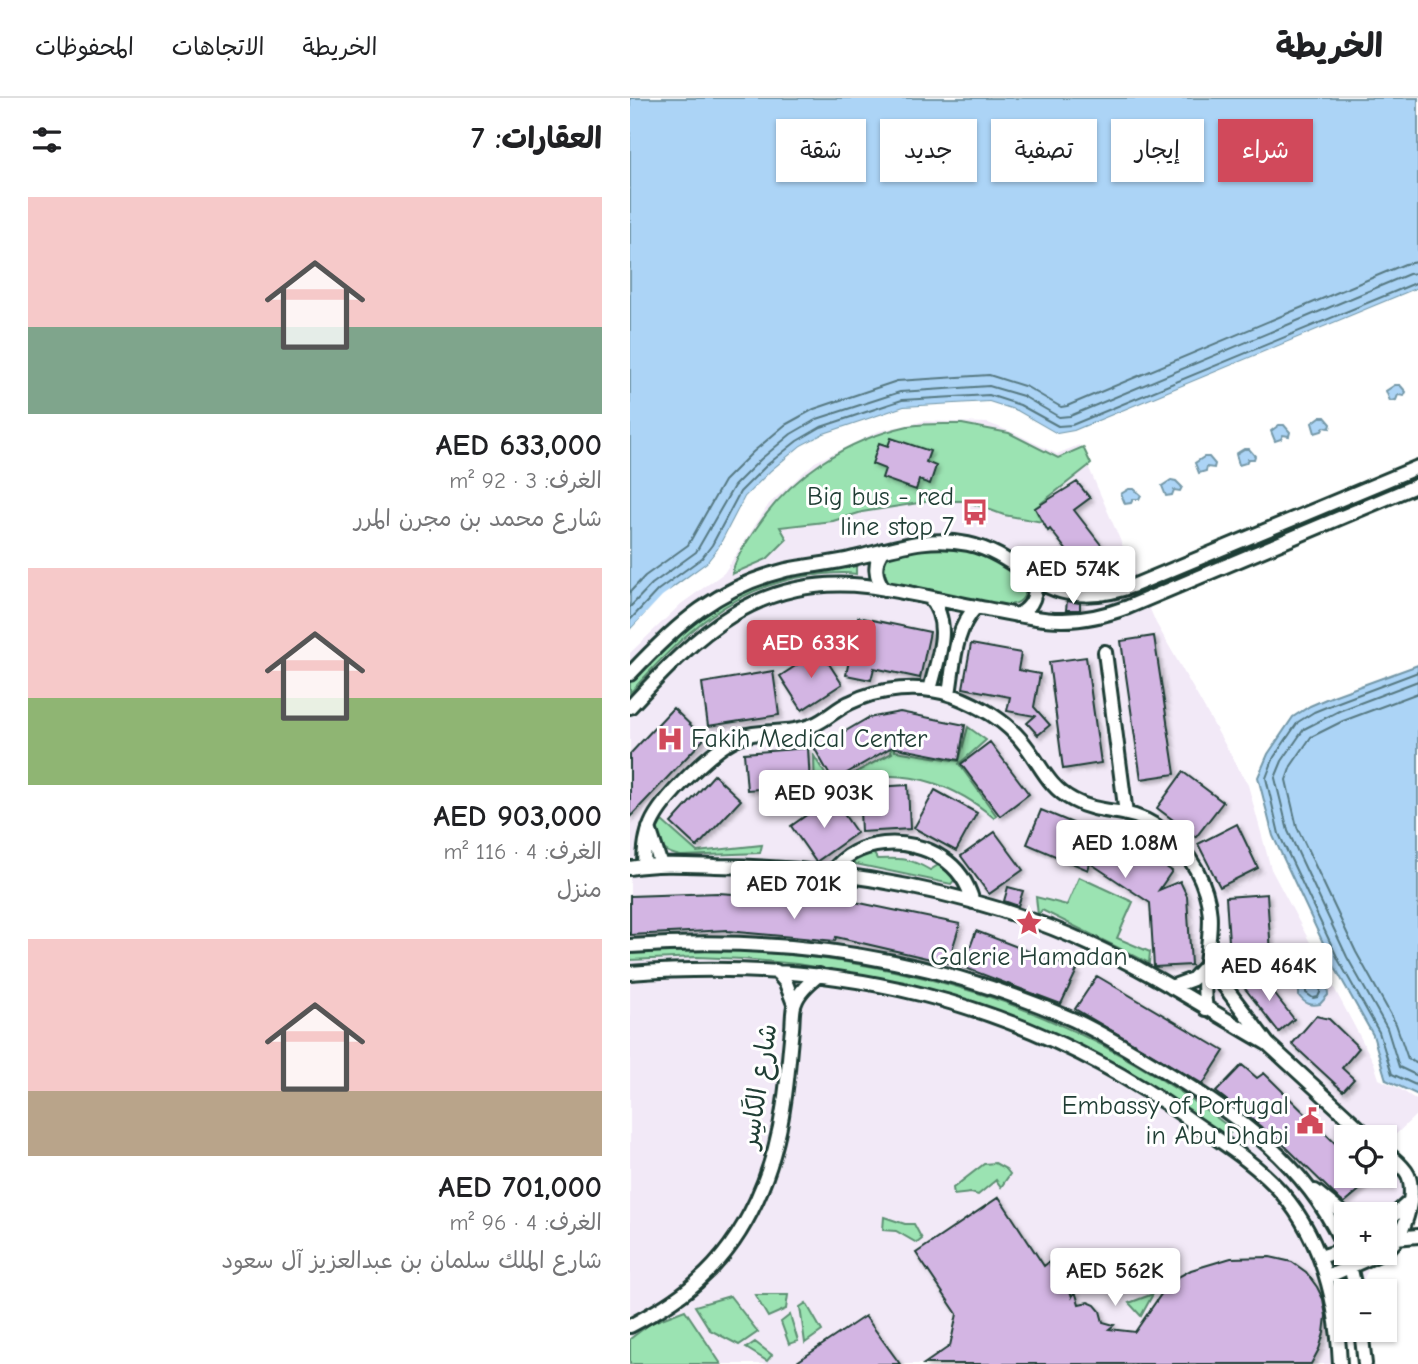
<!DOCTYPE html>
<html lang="ar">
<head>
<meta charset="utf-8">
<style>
	body { margin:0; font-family:"Comic Neue","Playpen Sans Arabic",sans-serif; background:#f6f6f6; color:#202124; direction:rtl; height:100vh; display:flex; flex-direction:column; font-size:26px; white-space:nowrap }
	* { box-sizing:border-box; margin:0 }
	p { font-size:23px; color:#757577 }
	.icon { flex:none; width:38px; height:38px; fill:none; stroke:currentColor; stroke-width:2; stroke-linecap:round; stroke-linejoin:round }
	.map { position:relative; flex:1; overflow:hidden; direction:ltr }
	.details { display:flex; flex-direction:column; background:#fff; width:630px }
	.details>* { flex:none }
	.guide { position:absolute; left:21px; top:21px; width:662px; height:63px; direction:rtl; display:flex; gap:14px }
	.controls { position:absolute; left:704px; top:1027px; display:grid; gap:14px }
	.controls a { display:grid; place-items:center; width:63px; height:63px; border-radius:0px; background:#fff; box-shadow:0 2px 5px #0004; font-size:35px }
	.price { position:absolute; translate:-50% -60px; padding:0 16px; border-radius:7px; background:#fff; color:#222; font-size:23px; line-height:46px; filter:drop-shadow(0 2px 4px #0008) }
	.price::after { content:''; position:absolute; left:50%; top:42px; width:21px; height:16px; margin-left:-10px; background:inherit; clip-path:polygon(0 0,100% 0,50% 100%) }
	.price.active { background:#d1495b; color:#fff }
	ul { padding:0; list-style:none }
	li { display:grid; align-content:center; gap:14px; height:371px; padding:0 28px }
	li span { display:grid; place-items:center; height:217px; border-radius:0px; color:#555 }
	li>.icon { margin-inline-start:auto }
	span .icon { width:126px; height:126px; fill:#fffc; stroke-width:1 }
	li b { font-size:30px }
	h2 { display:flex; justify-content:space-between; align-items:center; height:84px; padding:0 28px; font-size:30px }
	.tag { padding:0 24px; border-radius:0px; background:#fff; box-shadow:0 2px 5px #0004; font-size:24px; line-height:63px }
	.tag.active { background:#d1495b; color:#fff }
	header { display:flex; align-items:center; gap:42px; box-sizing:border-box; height:98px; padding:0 35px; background:#fff; border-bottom:2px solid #e0e0e0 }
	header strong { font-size:33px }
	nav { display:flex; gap:38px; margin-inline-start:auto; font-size:24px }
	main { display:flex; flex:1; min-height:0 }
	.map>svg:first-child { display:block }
	.built { fill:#f2e9f7; fill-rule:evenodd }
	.green { fill:#9be3b2; stroke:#5d9073; stroke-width:2 }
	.water { fill:#acd4f6; stroke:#7498a8; stroke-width:2 }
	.pier { fill:#fff }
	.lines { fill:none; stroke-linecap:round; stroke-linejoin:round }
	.shore { stroke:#577982; stroke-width:2 }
	.building { fill:#d3b5e3; stroke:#1f3d34; stroke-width:2; filter:url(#shadow) }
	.minor-casing { stroke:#1f3d34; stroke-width:18 }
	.minor { stroke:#fff; stroke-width:12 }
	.labels { text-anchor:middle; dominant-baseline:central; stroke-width:6; stroke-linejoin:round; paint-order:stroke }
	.poi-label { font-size:26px; fill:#1f3d34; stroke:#fff; text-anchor:end }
	.street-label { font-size:26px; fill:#1f3d34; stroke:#fff }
</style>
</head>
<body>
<header>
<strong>الخريطة</strong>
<nav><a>الخريطة</a><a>الاتجاهات</a><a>المحفوظات</a></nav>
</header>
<main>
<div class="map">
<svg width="788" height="1266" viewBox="0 0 788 1266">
	<defs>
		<filter id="shadow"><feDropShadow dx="3" dy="3" stdDeviation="2" flood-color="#0004"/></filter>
	</defs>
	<rect width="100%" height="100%" fill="#fff"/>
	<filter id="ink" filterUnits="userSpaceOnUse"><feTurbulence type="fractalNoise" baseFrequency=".0143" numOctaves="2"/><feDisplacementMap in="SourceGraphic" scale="14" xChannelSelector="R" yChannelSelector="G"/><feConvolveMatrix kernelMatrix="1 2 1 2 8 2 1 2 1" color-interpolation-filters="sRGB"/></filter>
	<g filter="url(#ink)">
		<path class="built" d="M294,323L358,325L387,336L427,356L449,347L526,525L618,687L641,771L744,965L749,981L770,991L788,1003V1015L758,1044L773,1062L788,1098L778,1134L765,1154L743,1163L734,1180L736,1193L716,1194V1232H718L706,1248V1266H0V555L51,506L94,475L139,406L185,364L249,333ZM716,1040H754V1078H716ZM716,1116H754V1155H716Z"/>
		<path class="green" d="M332,326L379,335L428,360L453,349L461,366L405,410L412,424L374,417L336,403H301L232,414L203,423L150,429L157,441L137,461L102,476C105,460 117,444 127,429C162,377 216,342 278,328C295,325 314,326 332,326Z
			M302,443C318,446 335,448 351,453C364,457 400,479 395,495C392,506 382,507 373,507L262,485L252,481L248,460Z
			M226,459V476C211,473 198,476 183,477C101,488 52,537 0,595V580L30,547L114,486Z
			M338,629L356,642L329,666L366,717L364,720C328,689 279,669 230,682C209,688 190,699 172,710L162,691L185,694L184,658L202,687L262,655L253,635L266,634L265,653L329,663Z
			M32,723L67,754L132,747L130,755L51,758C35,755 30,750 25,735Z
			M242,752L247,761C270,760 280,760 300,772L310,766L325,781L321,786L221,765L223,758Z
			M449,779L503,804L487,840L520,854L519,865L412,812L408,817L406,799L437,807Z
			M68,851C270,856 442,906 603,1032L595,1041L544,1003L511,981L429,940L318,896L265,883L167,866L113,861L67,859L0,862V854Z
			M365,1065L376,1071L380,1076L371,1089L366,1082L348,1097L341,1095L324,1097L323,1090L354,1066Z
			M254,1119L275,1126H284L292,1141L287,1145L266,1133L253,1132Z
			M523,1196L511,1218L499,1205Z
			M125,1197H158L156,1211L138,1219Z
			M100,1198L128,1234L109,1247L80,1232L65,1208Z
			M176,1205L192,1233L175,1245L170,1209Z
			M55,1212L91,1266H0V1241L21,1225Z
			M160,1217L168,1243L159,1246L151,1224Z
			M125,1244L142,1257L137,1263L116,1250Z"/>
		<path class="water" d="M0,0H788V190L444,333L427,336L387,313L359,304L274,309L194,336L171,348L141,373L115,399L88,451L77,465L45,488L0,532Z
			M765,287H770L776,294L774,298L768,297L766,302L760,303L756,293Z
			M690,319H695L701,326L700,330L694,329L692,333L685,335L682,325Z
			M649,327H654L660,334L659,338L653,337L651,341L645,343L641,333Z
			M614,351H619L625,358L624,361H618L616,365L609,367L606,356Z
			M574,359H579L585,366L584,370L577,369L576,373L569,375L565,365Z
			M541,382L546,383L552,389L550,393L544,392L542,397L536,398L532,388Z
			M499,391H504L511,397L509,401H503L501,405L495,406L491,396Z
			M788,567V997L756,982L743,937L703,866L643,738L628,679L638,656L663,619L680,608L703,598Z
			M668,859C688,866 698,875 698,897L690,906C681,908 675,906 669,898V884L657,866Z"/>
		<path class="pier" d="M788,190V193L445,337L426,339L386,316L359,307L274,312L195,339L173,351L144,375L118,401L91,453L79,468L34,501L0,536V532L32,498L77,465L88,451L115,399L141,373L171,348L194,336L274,309L359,304L387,313L427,336L444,333Z"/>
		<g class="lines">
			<path class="shore" d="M0,494L15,478L58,447L94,383L123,354L155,327L184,311L267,283L359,277L397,289L424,305L431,309L437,308L775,166L788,164
				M0,509L22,486L66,454L104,388L131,361L161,336L187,321L270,294L359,288L393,298L429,319L440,318L779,176L788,175
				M0,522L28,492L72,460L82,447L110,394L137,367L167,343L191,329L272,302L359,297L390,307L428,328L442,327L788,184
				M788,574L706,605L684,614L668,624L644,659L636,680L649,736L709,863L749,934L762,976L788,988
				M788,583L709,613L674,631L652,663L645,680L658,733L717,859L757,930L769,969L788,978
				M788,595L713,623L681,639L661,668L656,682L667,729L726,854L766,926L778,961L788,966
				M674,870C687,873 695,887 688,899L683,900L676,895V883L672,874Z"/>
		</g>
		<path class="building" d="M261,340L300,353L296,364L306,368L300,386L289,382L286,392L252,380L255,371L242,366L249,345L258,348Z
			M447,384L460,400L444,412L475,452L451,471L420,431L418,433L405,410Z
			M437,503L450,505V512H436Z
			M228,519L300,534L290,580L244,570L241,582L216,577Z
			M524,538L545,676L511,681L491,543Z
			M341,546L391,555L388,572L410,576L404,609L420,627L408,637L397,625L405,618L377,613L380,599L333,590Z
			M190,552L212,586L172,612L150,578Z
			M456,559L471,665L433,671L419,564Z
			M143,573L149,617L78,628L72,585Z
			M43,610L73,639V642L0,719V656Z
			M270,614L335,627L329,662L262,649L203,683L185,651L238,620Z
			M360,644L399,696L370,718L331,666Z
			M178,650L180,687L117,692L114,655Z
			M553,674L593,704L566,739L527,710Z
			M84,677L111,702L67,749L41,725Z
			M278,687L280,731L231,734L229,690Z
			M305,692L347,715L326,753L284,730Z
			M202,699L227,735L186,764L161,728Z
			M411,712L484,742L488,737L542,773L529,792L550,783L557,798L561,867L524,869L520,805L460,765L458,772L397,746Z
			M607,726L628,770L590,789L568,746Z
			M365,734L393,772L359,796L331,758Z
			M378,789L393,793L388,808L374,803Z
			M88,795L225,804L330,826L318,865L206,839L205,843L97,833V832L0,837V798Z
			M637,796L642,870L601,873L596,799Z
			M346,833L447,872L431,906L333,869Z
			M629,876L664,921L649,934L613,888Z
			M467,878L594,953L573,986L445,911Z
			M686,918L699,921L729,950L712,970L724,981L713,993L662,946Z
			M612,967L627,980L634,975L716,1056V1078H746L714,1105L710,1102L652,1045L586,994Z
			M369,1099L414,1168L419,1164L425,1179L429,1174L433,1189L437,1184L442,1199L445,1193L449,1206L458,1204L465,1207L470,1213L473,1224L484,1227L479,1231L505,1234L534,1192L548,1179L561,1172L601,1160L640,1159L662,1164L676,1174L687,1189L693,1201L696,1218L694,1235L689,1251L681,1266H294L320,1248L327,1216L286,1155Z
			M235,1218L270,1266H164Z"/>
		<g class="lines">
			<g class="minor-casing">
				<path id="minor" d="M253,452C243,465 245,479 254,491
					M300,500C323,526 307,562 300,592
					M387,517C404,509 408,495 402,479
					M475,554L496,716
					M0,576C47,526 88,489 156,472C179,467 202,466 224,460C263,451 297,437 338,446C366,452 385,468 408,483C437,502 474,499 505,487L788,369
					M319,596C324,566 324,532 346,509
					M0,609C67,536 128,476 236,488C277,493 317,504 357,511C413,522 442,530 498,509L788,387
					M19,730L31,767
					M14,768C14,754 15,739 21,726C31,702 85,648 110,639C134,631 159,637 183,627C196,622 206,611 219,605C248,590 291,586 322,597C350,608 376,622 395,647C411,667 418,689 443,702C459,711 475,712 493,715C525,721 550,743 566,771C596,827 567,858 576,911
					M0,770C28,765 57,767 85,768C210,769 348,794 462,847C523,875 580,913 638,946
					M202,774C225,740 280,738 312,760C328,770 338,786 343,804
					M0,848C153,837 304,859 444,922C482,940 518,963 554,985C621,1027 686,1079 716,1155
					M577,865L638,946L740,1040
					M146,873L156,885L164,906
					M0,875C204,859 388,900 556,1019C588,1042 625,1064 651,1094C693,1142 707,1204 710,1266
					M541,889L563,881L575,868
					M754,1052C762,1060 773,1067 778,1077C787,1097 774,1143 754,1153
					M685,1093L716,1118
					M754,1121L767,1115L779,1104
					M754,1141L788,1138
					M690,1159L716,1151
					M719,1163L726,1194
					M697,1179L751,1155
					M0,1228C24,1215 47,1202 67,1184C118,1140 145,1071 154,1005C158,981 159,956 162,931C163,923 162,912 165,905C169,893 180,884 189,877
					M731,1232L735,1266"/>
			</g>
			<use href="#minor" class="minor"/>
		</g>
	</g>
	<defs>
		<g id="bus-bare" transform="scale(2.1)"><path d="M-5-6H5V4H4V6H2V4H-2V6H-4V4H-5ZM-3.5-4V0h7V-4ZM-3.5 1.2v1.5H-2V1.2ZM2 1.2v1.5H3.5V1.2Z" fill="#d1495b" stroke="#fff" stroke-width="2.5" paint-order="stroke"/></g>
		<g id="hospital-bare" transform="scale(2.1)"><path d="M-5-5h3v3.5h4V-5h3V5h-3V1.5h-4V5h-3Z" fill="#d1495b" stroke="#fff" stroke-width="2.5" paint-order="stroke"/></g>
		<g id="sight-bare" transform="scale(2.1)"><path d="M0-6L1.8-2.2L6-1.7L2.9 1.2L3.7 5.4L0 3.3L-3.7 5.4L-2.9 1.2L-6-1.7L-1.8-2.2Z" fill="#d1495b" stroke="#fff" stroke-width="2.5" paint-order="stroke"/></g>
		<g id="civic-bare" transform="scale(2.1)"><path d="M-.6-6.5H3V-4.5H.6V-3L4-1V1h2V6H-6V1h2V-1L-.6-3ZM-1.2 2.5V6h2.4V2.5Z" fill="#d1495b" stroke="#fff" stroke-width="2.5" paint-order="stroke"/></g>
	</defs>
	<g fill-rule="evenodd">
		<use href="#bus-bare" x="345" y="414"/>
		<use href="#hospital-bare" x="40" y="641"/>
		<use href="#sight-bare" x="399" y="825"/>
		<use href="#civic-bare" x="680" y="1023"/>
	</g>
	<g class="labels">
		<g class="poi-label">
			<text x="324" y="399">Big bus - red<tspan x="324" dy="30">line stop 7</tspan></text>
			<text x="61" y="641" text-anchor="start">Fakih Medical Center</text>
			<text x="399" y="859" text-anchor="middle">Galerie Hamadan</text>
			<text x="659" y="1008">Embassy of Portugal<tspan x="659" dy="30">in Abu Dhabi</tspan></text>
		</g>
		<g class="street-label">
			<text transform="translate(129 988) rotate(-81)">شارع الكَاسِر</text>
		</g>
	</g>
</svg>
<div class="controls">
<a><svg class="icon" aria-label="locate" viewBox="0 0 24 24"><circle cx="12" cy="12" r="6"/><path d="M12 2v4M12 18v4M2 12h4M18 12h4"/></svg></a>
<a>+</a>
<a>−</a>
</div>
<b class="price" style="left:443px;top:508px">AED 574K</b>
<b class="price active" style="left:181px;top:582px">AED 633K</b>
<b class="price" style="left:194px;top:732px">AED 903K</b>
<b class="price" style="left:495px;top:782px">AED 1.08M</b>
<b class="price" style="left:164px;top:823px">AED 701K</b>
<b class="price" style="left:639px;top:905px">AED 464K</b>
<b class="price" style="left:485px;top:1210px">AED 562K</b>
<div class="guide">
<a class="tag active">شراء</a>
<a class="tag">إيجار</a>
<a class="tag">تصفية</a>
<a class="tag">جديد</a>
<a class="tag">شقة</a>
</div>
</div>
<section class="details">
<h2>العقارات: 7<svg class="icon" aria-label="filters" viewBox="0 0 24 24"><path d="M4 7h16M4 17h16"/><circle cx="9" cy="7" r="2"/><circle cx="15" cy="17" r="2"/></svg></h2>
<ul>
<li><span style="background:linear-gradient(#f6c9c9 60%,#7fa58c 0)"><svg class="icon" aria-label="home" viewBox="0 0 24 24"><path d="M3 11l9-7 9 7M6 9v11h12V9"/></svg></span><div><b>AED 633,000</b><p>الغرف: 3 · 92 m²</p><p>شارع محمد بن مجرن المرر</p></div></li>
<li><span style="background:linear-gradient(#f6c9c9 60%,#8fb573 0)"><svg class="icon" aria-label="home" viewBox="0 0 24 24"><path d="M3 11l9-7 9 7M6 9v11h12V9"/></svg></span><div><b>AED 903,000</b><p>الغرف: 4 · 116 m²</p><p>منزل</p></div></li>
<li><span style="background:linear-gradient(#f6c9c9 70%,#b9a48a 0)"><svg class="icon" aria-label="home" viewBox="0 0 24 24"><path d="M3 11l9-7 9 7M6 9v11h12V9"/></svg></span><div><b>AED 701,000</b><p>الغرف: 4 · 96 m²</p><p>شارع الملك سلمان بن عبدالعزيز آل سعود</p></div></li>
</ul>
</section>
</main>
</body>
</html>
